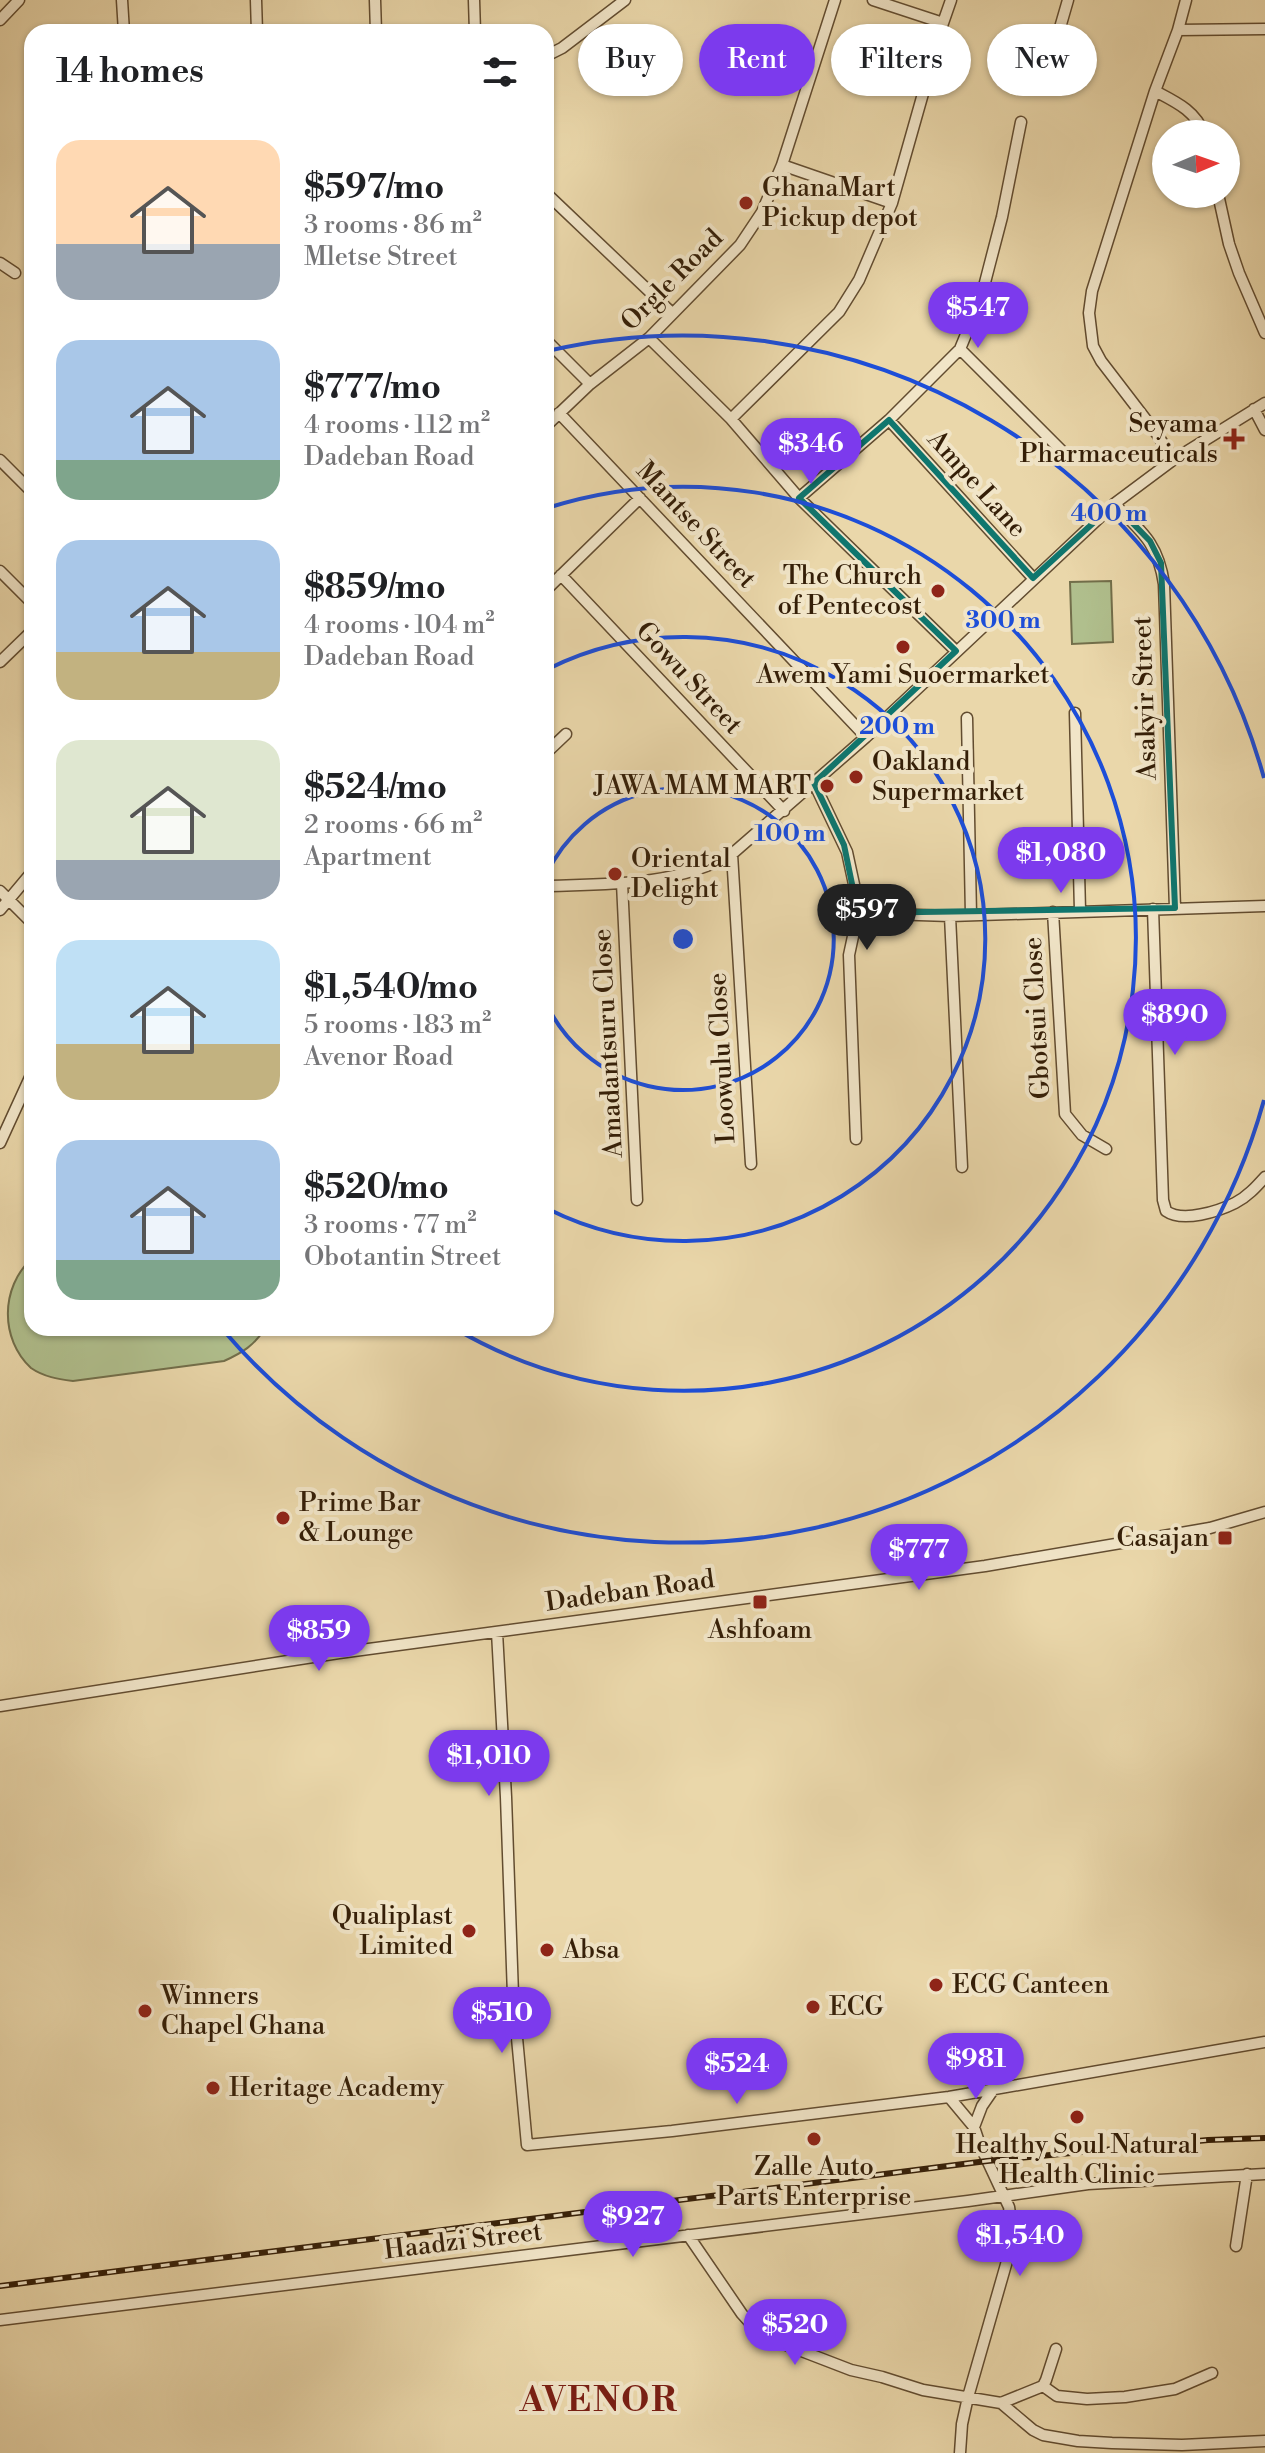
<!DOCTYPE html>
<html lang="en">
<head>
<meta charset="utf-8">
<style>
	body { margin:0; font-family:"Libre Bodoni",serif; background:#f2f2f2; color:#202124; height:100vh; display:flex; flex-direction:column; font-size:30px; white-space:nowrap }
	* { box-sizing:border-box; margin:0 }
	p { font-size:26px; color:#757577 }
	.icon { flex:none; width:44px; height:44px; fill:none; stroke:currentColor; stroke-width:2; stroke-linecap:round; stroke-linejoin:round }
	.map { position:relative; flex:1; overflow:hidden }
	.panel { position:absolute; left:24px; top:24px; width:530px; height:1312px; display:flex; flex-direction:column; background:#fff; border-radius:24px; box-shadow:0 2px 6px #0004 }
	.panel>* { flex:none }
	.banner { position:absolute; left:578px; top:24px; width:566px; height:72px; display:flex; gap:16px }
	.needle { width:52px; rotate:88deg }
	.fabs { position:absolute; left:1152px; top:120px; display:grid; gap:16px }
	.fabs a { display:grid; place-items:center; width:88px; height:88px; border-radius:50%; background:#fff; box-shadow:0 2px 6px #0004; font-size:40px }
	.price { position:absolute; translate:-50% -68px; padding:0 18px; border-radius:28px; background:#7c3aed; color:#fff; font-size:26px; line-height:52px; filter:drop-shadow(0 2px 4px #0008) }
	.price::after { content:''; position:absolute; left:50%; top:48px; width:24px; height:18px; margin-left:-12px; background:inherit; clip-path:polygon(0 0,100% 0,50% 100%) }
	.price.on { background:#222; color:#fff }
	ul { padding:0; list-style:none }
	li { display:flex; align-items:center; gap:24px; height:200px; padding:0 32px }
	li span { display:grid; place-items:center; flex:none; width:224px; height:160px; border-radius:24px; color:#555 }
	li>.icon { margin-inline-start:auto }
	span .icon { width:96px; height:96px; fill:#fffc; stroke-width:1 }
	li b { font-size:34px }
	h2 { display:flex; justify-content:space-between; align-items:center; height:96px; padding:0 32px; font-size:34px }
	.tag { padding:0 28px; border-radius:36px; background:#fff; box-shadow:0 2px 6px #0004; font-size:28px; line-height:72px }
	.tag.on { background:#7c3aed; color:#fff }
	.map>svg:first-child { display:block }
	.green { fill:#b0bf8d; stroke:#726e4a; stroke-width:2 }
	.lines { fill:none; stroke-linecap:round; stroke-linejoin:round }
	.minor-casing { stroke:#624c30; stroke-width:13 }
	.minor { stroke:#f1e5c8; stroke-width:10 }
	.rail-casing { stroke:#341e07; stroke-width:6 }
	.rail { stroke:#f1e5c8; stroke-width:3; stroke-dasharray:9; stroke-linecap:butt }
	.marked { fill:none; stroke:#0f766e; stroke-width:6; stroke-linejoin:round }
	.ring { fill:none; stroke:#1d4ed8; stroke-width:4 }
	.poi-dot { fill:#8f2418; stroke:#f1e5c8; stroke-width:3 }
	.labels { text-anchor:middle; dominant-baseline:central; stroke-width:8; stroke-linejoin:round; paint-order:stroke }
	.poi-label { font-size:26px; fill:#341e07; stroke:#f1e5c8; text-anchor:start }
	.street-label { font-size:26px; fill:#341e07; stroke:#f1e5c8 }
	.district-label { font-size:34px; font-weight:bold; letter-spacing:2px; fill:#7a1f14; stroke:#f1e5c8 }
	.centre { fill:#1d4ed8; stroke:#f1e5c8; stroke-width:4 }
	.ring-label { font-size:24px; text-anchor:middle; font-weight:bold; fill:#1d4ed8; stroke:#f1e5c8; stroke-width:8; stroke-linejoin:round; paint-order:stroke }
</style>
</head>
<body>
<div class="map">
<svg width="1265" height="2453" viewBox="0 0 1265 2453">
	<rect width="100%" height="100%" fill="#ead7aa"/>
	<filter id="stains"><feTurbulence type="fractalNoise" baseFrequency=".0025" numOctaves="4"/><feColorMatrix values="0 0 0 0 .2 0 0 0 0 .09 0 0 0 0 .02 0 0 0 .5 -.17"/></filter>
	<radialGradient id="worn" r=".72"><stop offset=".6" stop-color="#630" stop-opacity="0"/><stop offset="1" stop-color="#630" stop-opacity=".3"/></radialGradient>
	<path class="green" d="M1111,581L1113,642L1072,644L1070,582Z
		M32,1258V1328H265C255,1345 242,1353 224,1361L73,1381C58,1379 44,1377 31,1368C0,1339 0,1288 32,1258Z"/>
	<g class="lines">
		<g class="minor-casing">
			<path id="minor" d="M122,0L124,32
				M256,0L257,32
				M375,0L376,32
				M474,0L475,32
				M873,0L943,23
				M0,20L19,0
				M1178,30L1265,29
				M1053,52L1068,0
				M546,56L562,48L625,0
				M1155,91C1176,102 1196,111 1204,134
				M782,165L892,203
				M546,193L672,313
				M1218,194L1229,244L1239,273L1265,333
				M0,263L15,273
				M649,338L731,419L799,498L956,651
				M546,340L590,384
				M960,349L1063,452
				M1254,409L1265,430
				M559,413L866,737
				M731,419L839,312L859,280L892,203L943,23L951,0
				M889,420L1033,578
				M546,426L590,384L649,338L740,245L762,212L782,165L835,0
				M0,460L32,492
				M1173,460L1157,434L1101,361L1093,346L1089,313L1092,291L1155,91L1178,30L1186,0
				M799,498L889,420L960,349L981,298L989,267L1002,217L1021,122
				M1114,504C1142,532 1158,543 1164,584L1175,908
				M0,571L32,603
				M561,575L784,811
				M546,590L640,498
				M0,662L32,631
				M1075,713L1080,911
				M967,718L971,915
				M546,753L566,734
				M814,783L847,852L855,889L858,913L849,955L856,1139
				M732,854L751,1164
				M622,883L637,1200
				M546,886C608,884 677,886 732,854L866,737L1114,504L1173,460L1265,403
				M0,891L32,923
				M1153,909L1163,1200L1166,1211C1183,1223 1219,1211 1235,1203C1247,1197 1256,1187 1265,1177
				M0,910L32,872
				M1053,912L1065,1114L1082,1135L1106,1149
				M858,913L950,916L1265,906
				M950,916L962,1167
				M0,1143L32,1073
				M497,1632L506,1797L513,1995L527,2145L672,2131L949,2097L1265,2042
				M0,1706L339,1653L985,1566L1210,1528L1265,1512
				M949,2097L974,2127L980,2145L1009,2207L1012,2228L1007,2261L968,2397L962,2424L960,2453
				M974,2127L982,2106L993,2090
				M688,2235L742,2314L751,2324L786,2345L851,2370L882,2377L923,2390L1001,2403L1033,2430L1043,2435L1078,2441L1112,2443L1182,2445L1265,2441
				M1236,2246L1247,2174
				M0,2320L968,2201L1088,2184L1265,2174
				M1043,2386L1057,2396L1087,2399L1125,2397L1175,2389L1212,2373
				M1043,2386L1046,2380L1056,2349
				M1001,2403L1043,2386"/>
		</g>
		<use href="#minor" class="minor"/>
		<g class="rail-casing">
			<path id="rail" d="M0,2286L987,2161L1208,2140L1265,2138"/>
		</g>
		<use href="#rail" class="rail"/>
	</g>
	<path class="marked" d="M889,420L1033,578L1114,504L1150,541L1161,563L1175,908L858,913L844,845L814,783L956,651L799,498Z"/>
	<g class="ring">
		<path d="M546 875A151 151 0 1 1 546 1003"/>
		<path d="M548 669A302 302 0 1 1 548 1209"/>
		<path d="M547 508A452 452 0 1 1 454 1328"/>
		<path d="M1264 1100A603 603 0 0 1 224 1331M547 351A603 603 0 0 1 1264 778"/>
	</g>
	<g class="poi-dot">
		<circle cx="746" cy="203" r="8"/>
		<path d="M1230 427h8v8h8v8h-8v8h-8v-8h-8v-8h8z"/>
		<circle cx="938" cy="591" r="8"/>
		<circle cx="903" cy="647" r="8"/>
		<circle cx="856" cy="777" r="8"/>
		<circle cx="827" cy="786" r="8"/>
		<circle cx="615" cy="874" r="8"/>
		<circle cx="283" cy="1518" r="8"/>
		<rect x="1217" y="1530" width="16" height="16" rx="4"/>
		<rect x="752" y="1594" width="16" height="16" rx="4"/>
		<circle cx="469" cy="1931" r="8"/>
		<circle cx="547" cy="1950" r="8"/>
		<circle cx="936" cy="1985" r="8"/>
		<circle cx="813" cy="2007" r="8"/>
		<circle cx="145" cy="2011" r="8"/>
		<circle cx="213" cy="2088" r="8"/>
		<circle cx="1077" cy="2117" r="8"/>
		<circle cx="814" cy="2139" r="8"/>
	</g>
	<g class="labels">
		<g class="poi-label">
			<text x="762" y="188">GhanaMart<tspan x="762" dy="30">Pickup depot</tspan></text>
			<text x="1218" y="424" text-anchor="end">Seyama<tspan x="1218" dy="30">Pharmaceuticals</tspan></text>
			<text x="922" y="576" text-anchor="end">The Church<tspan x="922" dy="30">of Pentecost</tspan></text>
			<text x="903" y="675" text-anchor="middle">Awem Yami Suoermarket</text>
			<text x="872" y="762">Oakland<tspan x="872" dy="30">Supermarket</tspan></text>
			<text x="811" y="786" text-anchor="end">JAWA MAM MART</text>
			<text x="631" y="859">Oriental<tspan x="631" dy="30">Delight</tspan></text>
			<text x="299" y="1503">Prime Bar<tspan x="299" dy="30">&amp; Lounge</tspan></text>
			<text x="1209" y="1538" text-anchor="end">Casajan</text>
			<text x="760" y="1630" text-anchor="middle">Ashfoam</text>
			<text x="453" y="1916" text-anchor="end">Qualiplast<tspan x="453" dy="30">Limited</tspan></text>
			<text x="563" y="1950">Absa</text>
			<text x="952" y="1985">ECG Canteen</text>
			<text x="161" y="1996">Winners<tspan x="161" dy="30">Chapel Ghana</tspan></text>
			<text x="829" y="2007">ECG</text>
			<text x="229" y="2088">Heritage Academy</text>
			<text x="1077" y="2145" text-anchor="middle">Healthy Soul Natural<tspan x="1077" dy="30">Health Clinic</tspan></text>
			<text x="814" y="2167" text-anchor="middle">Zalle Auto<tspan x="814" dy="30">Parts Enterprise</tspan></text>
		</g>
		<g class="street-label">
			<text transform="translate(672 280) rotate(-45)">Orgle Road</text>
			<text transform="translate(977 484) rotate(48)">Ampe Lane</text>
			<text transform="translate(696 525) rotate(47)">Mantse Street</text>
			<text transform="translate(689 678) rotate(47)">Gowu Street</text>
			<text transform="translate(1145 698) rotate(-92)">Asakyir Street</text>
			<text transform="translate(1037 1018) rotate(-93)">Gbotsui Close</text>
			<text transform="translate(608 1043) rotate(-93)">Amadantsuru Close</text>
			<text transform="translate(722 1058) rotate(-93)">Loowulu Close</text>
			<text transform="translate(630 1591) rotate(-8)">Dadeban Road</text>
			<text transform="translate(463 2241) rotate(-7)">Haadzi Street</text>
		</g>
		<g class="district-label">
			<text x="599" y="2401">AVENOR</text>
		</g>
	</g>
	<circle cx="683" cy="939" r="12" class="centre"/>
	<g class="ring-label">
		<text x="1109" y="521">400 m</text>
		<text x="1003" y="628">300 m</text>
		<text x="897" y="734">200 m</text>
		<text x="790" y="841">100 m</text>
	</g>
	<rect width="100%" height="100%" filter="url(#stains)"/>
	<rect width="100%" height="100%" fill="url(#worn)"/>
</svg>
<div class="fabs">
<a><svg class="needle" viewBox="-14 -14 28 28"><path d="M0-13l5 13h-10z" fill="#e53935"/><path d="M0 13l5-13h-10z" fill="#757577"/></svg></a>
</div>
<b class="price" style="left:978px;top:350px">$547</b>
<b class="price" style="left:811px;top:486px">$346</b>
<b class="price" style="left:1061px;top:895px">$1,080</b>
<b class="price on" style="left:867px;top:952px">$597</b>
<b class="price" style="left:1175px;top:1057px">$890</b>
<b class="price" style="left:919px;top:1592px">$777</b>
<b class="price" style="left:319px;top:1673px">$859</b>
<b class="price" style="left:489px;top:1798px">$1,010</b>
<b class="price" style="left:502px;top:2055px">$510</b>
<b class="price" style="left:976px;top:2101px">$981</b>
<b class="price" style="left:737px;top:2106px">$524</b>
<b class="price" style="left:633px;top:2259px">$927</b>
<b class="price" style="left:1020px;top:2278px">$1,540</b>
<b class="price" style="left:795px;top:2367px">$520</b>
<div class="banner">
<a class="tag">Buy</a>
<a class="tag on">Rent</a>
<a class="tag">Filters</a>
<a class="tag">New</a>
</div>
<section class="panel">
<h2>14 homes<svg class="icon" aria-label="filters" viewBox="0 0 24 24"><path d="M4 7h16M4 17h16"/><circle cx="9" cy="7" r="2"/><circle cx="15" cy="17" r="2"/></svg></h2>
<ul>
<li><span style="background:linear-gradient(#ffd9b3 65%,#9aa5b1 0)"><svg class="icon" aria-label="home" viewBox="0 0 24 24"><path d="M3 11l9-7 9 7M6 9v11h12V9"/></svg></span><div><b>$597/mo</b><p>3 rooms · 86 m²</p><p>Mletse Street</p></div></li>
<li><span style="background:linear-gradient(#a9c7e8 75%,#7fa58c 0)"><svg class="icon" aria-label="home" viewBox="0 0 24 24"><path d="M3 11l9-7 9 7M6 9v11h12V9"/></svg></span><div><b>$777/mo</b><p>4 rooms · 112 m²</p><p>Dadeban Road</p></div></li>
<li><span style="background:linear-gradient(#a9c7e8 70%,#c2b280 0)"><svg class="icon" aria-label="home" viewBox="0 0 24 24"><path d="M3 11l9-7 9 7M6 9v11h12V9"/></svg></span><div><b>$859/mo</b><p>4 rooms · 104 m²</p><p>Dadeban Road</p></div></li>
<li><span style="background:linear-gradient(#dfe7d0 75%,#9aa5b1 0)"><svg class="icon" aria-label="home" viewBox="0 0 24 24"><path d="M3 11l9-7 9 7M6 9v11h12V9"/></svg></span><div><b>$524/mo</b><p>2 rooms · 66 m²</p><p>Apartment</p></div></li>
<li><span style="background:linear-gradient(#bfe0f5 65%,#c2b280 0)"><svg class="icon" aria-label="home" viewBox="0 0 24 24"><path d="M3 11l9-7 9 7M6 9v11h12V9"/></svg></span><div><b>$1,540/mo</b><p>5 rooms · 183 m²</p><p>Avenor Road</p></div></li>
<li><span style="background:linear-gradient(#a9c7e8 75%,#7fa58c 0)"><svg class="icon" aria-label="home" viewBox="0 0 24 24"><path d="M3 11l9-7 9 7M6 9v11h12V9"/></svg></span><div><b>$520/mo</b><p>3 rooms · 77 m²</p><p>Obotantin Street</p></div></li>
</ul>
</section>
</div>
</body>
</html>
